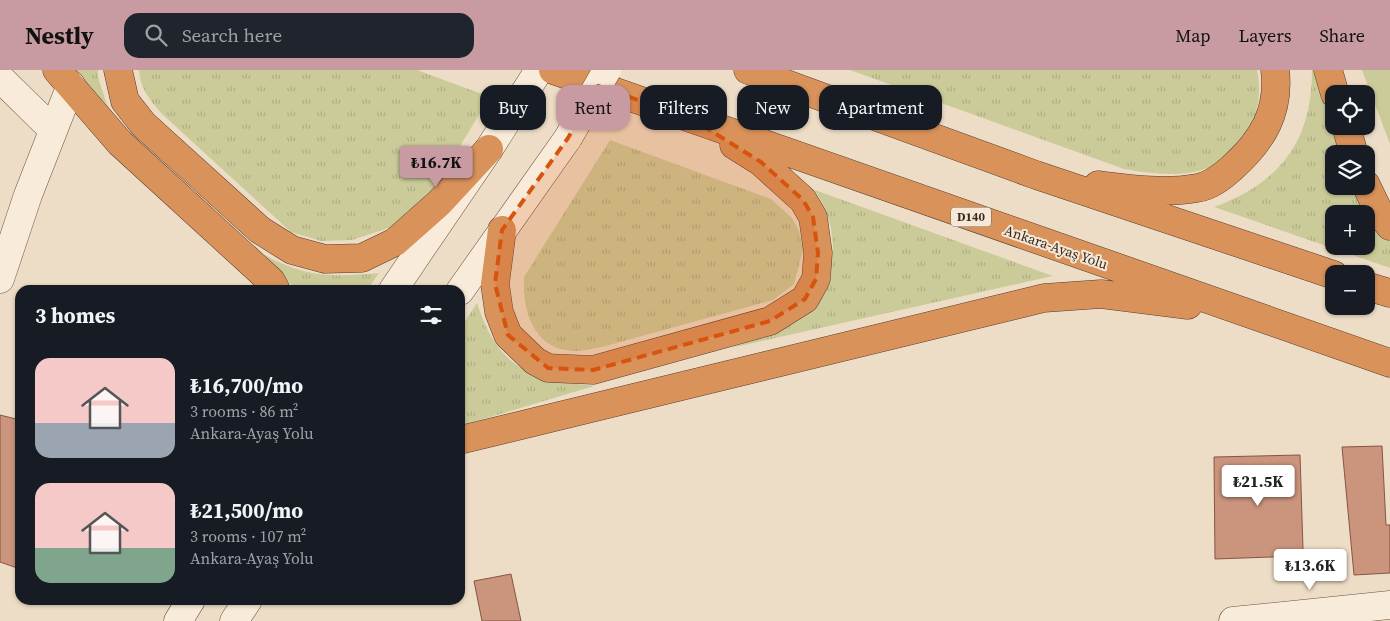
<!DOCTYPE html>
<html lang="en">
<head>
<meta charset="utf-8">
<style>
	body { margin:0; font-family:"Source Serif 4",serif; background:#20242c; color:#f1f3f6; height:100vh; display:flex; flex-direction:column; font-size:19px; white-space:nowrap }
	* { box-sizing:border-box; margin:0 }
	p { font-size:16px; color:#9ea1a6 }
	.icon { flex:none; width:28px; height:28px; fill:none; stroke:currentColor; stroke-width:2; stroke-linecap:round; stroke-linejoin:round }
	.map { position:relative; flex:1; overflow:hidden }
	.panel { position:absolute; left:15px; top:215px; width:450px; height:320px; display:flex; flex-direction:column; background:#171b24; border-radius:15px; box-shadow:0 1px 4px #0004 }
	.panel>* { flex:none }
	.hud { position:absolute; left:480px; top:15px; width:475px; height:45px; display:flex; gap:10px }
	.tools { position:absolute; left:1325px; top:15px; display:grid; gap:10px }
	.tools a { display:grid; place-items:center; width:50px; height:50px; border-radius:10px; background:#171b24; box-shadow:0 1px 4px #0004; font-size:25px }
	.price { position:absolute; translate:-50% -42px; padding:0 11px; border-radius:5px; background:#fff; color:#222; font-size:16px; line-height:32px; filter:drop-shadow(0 1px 2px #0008) }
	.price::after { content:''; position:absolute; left:50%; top:30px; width:15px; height:11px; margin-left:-8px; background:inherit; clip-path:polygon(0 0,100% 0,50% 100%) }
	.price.selected { background:#c89aa2; color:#111 }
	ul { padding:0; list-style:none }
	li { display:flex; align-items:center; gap:15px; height:125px; padding:0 20px }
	li span { display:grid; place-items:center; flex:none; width:140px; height:100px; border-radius:15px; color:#555 }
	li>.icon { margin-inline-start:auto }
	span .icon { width:60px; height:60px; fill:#fffc; stroke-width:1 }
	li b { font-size:21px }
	h2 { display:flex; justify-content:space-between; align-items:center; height:60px; padding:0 20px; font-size:21px }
	.tag { padding:0 18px; border-radius:15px; background:#171b24; box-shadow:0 1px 4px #0004; font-size:18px; line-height:45px }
	.tag.selected { background:#c89aa2; color:#111 }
	header { display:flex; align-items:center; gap:30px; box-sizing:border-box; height:70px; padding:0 25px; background:#c89aa2; color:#111 }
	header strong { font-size:24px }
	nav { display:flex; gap:28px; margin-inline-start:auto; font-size:18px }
	.search { width:350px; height:45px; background:#20242c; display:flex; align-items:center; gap:12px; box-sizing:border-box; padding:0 18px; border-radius:15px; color:#9ea1a6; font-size:19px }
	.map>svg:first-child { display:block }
	.grass { fill:url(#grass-tufts); fill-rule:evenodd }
	.park { fill:#cbcb9a }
	.building { fill:#ca947d; stroke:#875543 }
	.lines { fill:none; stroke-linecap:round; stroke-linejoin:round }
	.secondary-casing { stroke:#6a503f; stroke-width:29 }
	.highway-casing { stroke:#563d30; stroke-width:29 }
	.secondary { stroke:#f8ebda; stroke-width:28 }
	.highway { stroke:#d9925a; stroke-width:28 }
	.secondary-bridge-casing { stroke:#6a503f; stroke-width:29; stroke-linecap:butt }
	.secondary-bridge { stroke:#f8ebda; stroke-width:28 }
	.marked { fill:#d6540e; fill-opacity:0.2; stroke:#d6540e; stroke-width:4; stroke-dasharray:10 6; stroke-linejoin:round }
	.labels { text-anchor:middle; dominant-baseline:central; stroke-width:4; stroke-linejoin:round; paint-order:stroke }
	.shield { fill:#f5e8d6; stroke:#716257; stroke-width:1 }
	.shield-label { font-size:12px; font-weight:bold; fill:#392920 }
	.street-label { font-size:14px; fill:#392920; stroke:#f5e8d6 }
</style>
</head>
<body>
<header>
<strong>Nestly</strong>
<div class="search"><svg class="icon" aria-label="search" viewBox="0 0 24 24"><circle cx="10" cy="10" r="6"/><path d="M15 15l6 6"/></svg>Search here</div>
<nav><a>Map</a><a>Layers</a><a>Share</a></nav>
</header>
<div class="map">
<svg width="1390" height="551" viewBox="0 0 1390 551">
	<defs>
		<pattern id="grass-tufts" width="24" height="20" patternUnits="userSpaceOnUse" patternTransform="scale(1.25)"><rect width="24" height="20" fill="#cbcb9a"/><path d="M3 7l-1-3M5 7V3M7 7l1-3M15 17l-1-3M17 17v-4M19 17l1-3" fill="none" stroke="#afae84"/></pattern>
	</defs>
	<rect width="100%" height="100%" fill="#edddc6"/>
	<path class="grass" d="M75,0H98V7L107,35Z
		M139,0H417L490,27L422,138L401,154L352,170L321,171L291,162L161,43C149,29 140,18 139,0Z
		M850,0H1257C1264,33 1253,64 1226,85C1222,89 1217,95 1211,97C1183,108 1152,104 1124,99Z
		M1312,0H1322L1334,34V56L1350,84H1334V116H1360L1368,139L1390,172V198L1214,137C1281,112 1312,71 1312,0ZM1334,144H1366V176H1334Z
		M610,70L771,129L792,148L799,161L803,180L794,214L773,230L602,277C594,278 584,281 575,281C534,281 522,241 524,207Z
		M815,120L1053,206L731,278L765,266L830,197L833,177L831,158L826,140Z
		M265,185C307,208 332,207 379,203L367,220H296Z
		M477,233C499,300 529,308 594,316L460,356V259Z"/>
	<path class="park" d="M1362,0H1390V74Z"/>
	<path class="building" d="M0,345L20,350V499L0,492Z
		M1382,376L1386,455H1390V503L1354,505L1342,377Z
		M1300,385L1303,479L1300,486L1215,489L1214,387Z
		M511,504L521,551H482L474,511Z"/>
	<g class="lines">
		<g class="secondary-casing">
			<path id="secondary" d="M0,8L53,60
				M0,209L28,125L71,15
				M393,220L489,79L539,0
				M460,221L568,68
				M178,551L191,530
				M234,551L248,530
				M1233,551L1390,535"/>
		</g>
		<g class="highway-casing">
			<path id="highway" d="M57,0L120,73L271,211L276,220
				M118,0L125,31L143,54L260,160L292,180L325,189L362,188L395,172L439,133L489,79
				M553,0L1390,293
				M748,0L1036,105L1334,205
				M1328,0L1335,24
				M1346,56L1354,84
				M1098,115C1129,119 1165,124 1197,118C1211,116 1223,106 1233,97C1263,70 1280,41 1275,0
				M1366,115L1379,142L1390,156
				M502,160L495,214L499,242L508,265L535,291L548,298L593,300L770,251L805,229L816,209L818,183L813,147L803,130L761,92L734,75
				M1366,216L1390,223
				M460,370L1044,228L1101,224L1188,235"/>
		</g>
		<use href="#secondary" class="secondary"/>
		<use href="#highway" class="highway"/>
		<g class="secondary-bridge-casing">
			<path id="secondary-bridge" d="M568,68L607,0"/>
		</g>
		<use href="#secondary-bridge" class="secondary-bridge"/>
	</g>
	<path class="marked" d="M598,16L692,49L761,92L803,130L813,147L818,183L816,209L805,229L770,251L593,300L548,298L508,265L495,214L502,160L568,68Z"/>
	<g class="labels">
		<rect class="shield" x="951" y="137.5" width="40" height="19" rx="4"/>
		<g class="shield-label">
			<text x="971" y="147">D140</text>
		</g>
		<g class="street-label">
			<text transform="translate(1056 177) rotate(19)">Ankara-Ayaş Yolu</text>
		</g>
	</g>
</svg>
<div class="tools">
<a><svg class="icon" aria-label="locate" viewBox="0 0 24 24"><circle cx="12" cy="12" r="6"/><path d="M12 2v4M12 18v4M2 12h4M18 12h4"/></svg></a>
<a><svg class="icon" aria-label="layers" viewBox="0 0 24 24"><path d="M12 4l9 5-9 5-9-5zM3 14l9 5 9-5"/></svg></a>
<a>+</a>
<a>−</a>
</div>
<b class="price selected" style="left:436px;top:118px">₺16.7K</b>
<b class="price" style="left:1258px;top:437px">₺21.5K</b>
<b class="price" style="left:1310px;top:521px">₺13.6K</b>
<div class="hud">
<a class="tag">Buy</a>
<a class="tag selected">Rent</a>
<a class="tag">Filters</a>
<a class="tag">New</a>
<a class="tag">Apartment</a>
</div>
<section class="panel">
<h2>3 homes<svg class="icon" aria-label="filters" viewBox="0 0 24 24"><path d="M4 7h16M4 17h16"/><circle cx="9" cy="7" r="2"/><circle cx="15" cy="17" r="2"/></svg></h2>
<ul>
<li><span style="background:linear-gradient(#f6c9c9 65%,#9aa5b1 0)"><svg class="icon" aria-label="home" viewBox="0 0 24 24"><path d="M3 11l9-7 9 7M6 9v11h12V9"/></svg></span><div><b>₺16,700/mo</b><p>3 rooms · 86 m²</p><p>Ankara-Ayaş Yolu</p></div></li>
<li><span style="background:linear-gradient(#f6c9c9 65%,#7fa58c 0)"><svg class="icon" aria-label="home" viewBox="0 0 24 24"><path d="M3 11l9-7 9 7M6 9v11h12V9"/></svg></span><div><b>₺21,500/mo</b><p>3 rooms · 107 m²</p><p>Ankara-Ayaş Yolu</p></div></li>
</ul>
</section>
</div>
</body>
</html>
